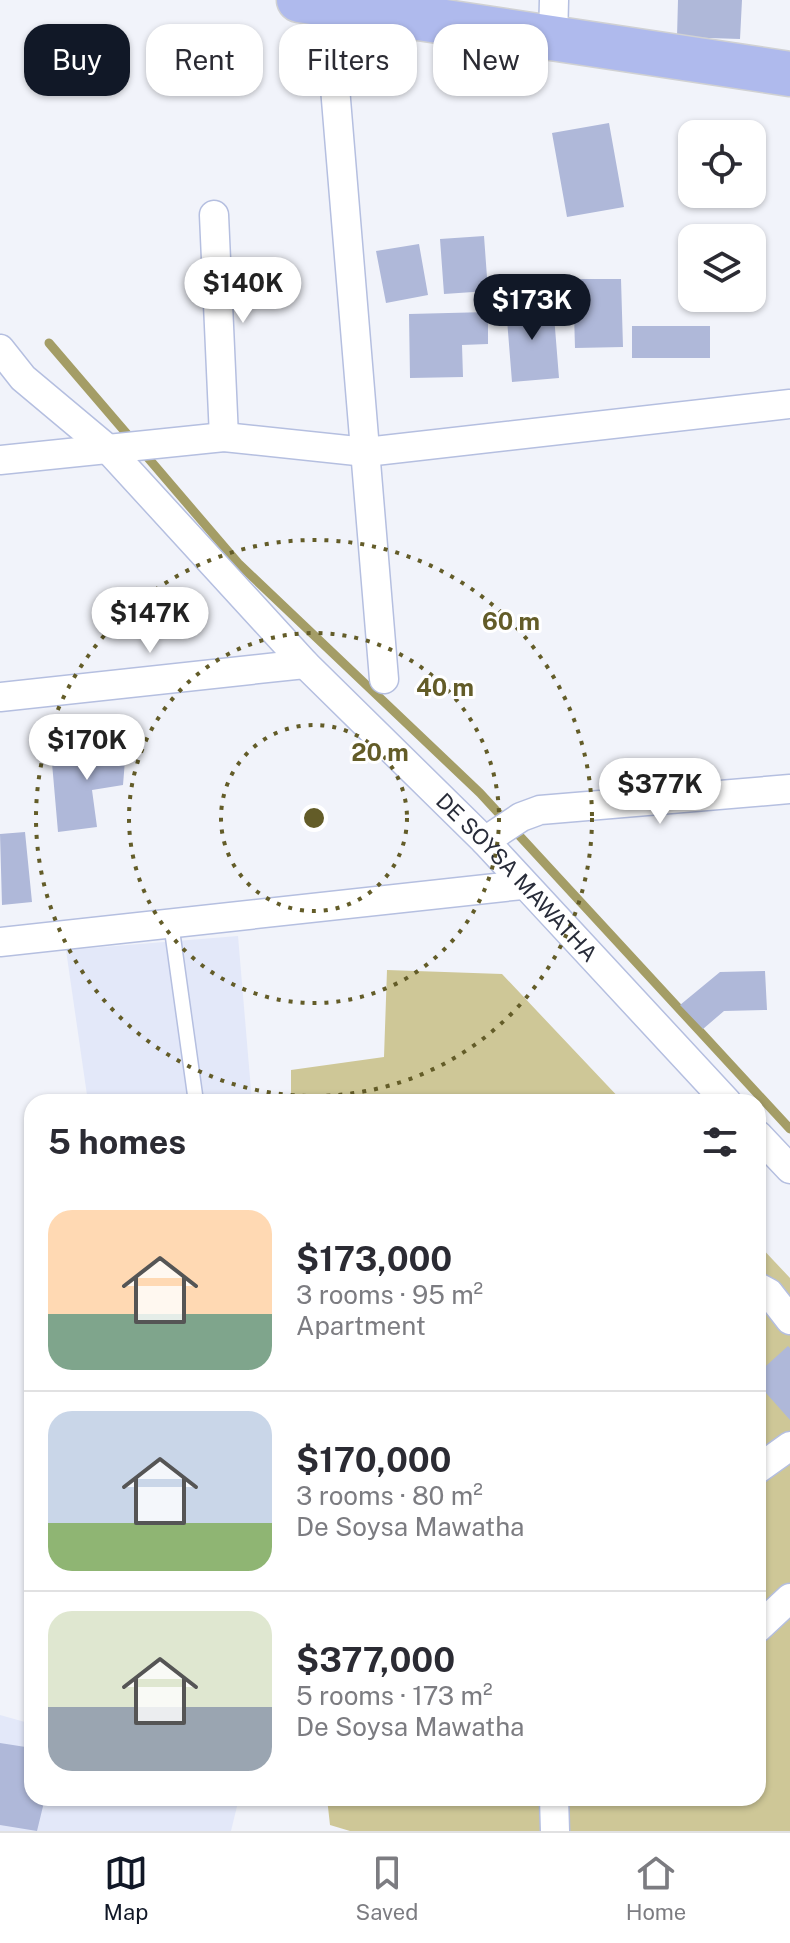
<!DOCTYPE html>
<html lang="en">
<head>
<meta charset="utf-8">
<style>
	body { margin:0; font-family:"Public Sans",sans-serif; background:#f7f7f7; color:#2b2b33; height:100vh; display:flex; flex-direction:column; font-size:30px; white-space:nowrap }
	* { box-sizing:border-box; margin:0 }
	p { font-size:26px; color:#7c7c81 }
	.icon { flex:none; width:44px; height:44px; fill:none; stroke:currentColor; stroke-width:2; stroke-linecap:round; stroke-linejoin:round }
	.map { position:relative; flex:1; overflow:hidden }
	.details { position:absolute; left:24px; top:1094px; width:742px; height:712px; display:flex; flex-direction:column; background:#fff; border-radius:24px; box-shadow:0 2px 6px #0004 }
	.details>* { flex:none }
	.top-card { position:absolute; left:24px; top:24px; width:742px; height:72px; display:flex; gap:16px }
	.tools { position:absolute; left:678px; top:120px; display:grid; gap:16px }
	.tools a { display:grid; place-items:center; width:88px; height:88px; border-radius:16px; background:#fff; box-shadow:0 2px 6px #0004; font-size:40px }
	.price { position:absolute; translate:-50% -68px; padding:0 18px; border-radius:28px; background:#fff; color:#222; font-size:26px; line-height:52px; filter:drop-shadow(0 2px 4px #0008) }
	.price::after { content:''; position:absolute; left:50%; top:48px; width:24px; height:18px; margin-left:-12px; background:inherit; clip-path:polygon(0 0,100% 0,50% 100%) }
	.price.active { background:#111827; color:#fff }
	ul { padding:0; list-style:none }
	li { display:flex; align-items:center; gap:24px; height:200px; padding:0 24px }
	li+li { border-top:2px solid #e1e1e2 }
	li span { display:grid; place-items:center; flex:none; width:224px; height:160px; border-radius:24px; color:#555 }
	li>.icon { margin-inline-start:auto }
	span .icon { width:96px; height:96px; fill:#fffc; stroke-width:1 }
	li b { font-size:34px }
	h2 { display:flex; justify-content:space-between; align-items:center; height:96px; padding:0 24px; font-size:34px }
	.chip { padding:0 28px; border-radius:24px; background:#fff; box-shadow:0 2px 6px #0004; font-size:28px; line-height:72px }
	.chip.active { background:#111827; color:#fff }
	.dock { display:flex; justify-content:space-around; align-items:center; height:112px; border-top:2px solid #e1e1e2; background:#fff; font-size:22px; color:#7c7c81 }
	.dock a { display:grid; justify-items:center; gap:4px }
	.dock .active { color:#111827 }
	.map>svg:first-child { display:block }
	.built { fill:#e3e8f9 }
	.green { fill:#cec797 }
	.lines { fill:none; stroke-linecap:round; stroke-linejoin:round }
	.stream { stroke:#a49d66; stroke-width:9 }
	.building { fill:#afb8d9 }
	.lane-casing { stroke:#b5bfe0; stroke-width:17 }
	.street-casing { stroke:#b5bfe0; stroke-width:31 }
	.primary-casing { stroke:#d0d1d3; stroke-width:47 }
	.lane { stroke:#fff; stroke-width:14 }
	.street { stroke:#fff; stroke-width:28 }
	.primary { stroke:#afbaed; stroke-width:44 }
	.ring { fill:none; stroke:#635c28; stroke-width:4; stroke-dasharray:4 8 }
	.labels { text-anchor:middle; dominant-baseline:central; stroke-width:6; stroke-linejoin:round; paint-order:stroke }
	.street-label { font-size:22px; fill:#282c39; stroke:#fff }
	.centre { fill:#635c28; stroke:#fff; stroke-width:4 }
	.ring-label { font-size:24px; text-anchor:middle; font-weight:bold; fill:#635c28; stroke:#fff; stroke-width:6; stroke-linejoin:round; paint-order:stroke }
</style>
</head>
<body>
<div class="map">
<svg width="790" height="1831" viewBox="0 0 790 1831">
	<rect width="100%" height="100%" fill="#f1f3fa"/>
	<path class="built" d="M238,936L252,1102H88L66,950Z
		M0,1715L32,1724V1798H239L231,1831H0Z"/>
	<path class="green" d="M387,970L502,974L623,1102H291V1070L384,1057Z
		M758,1244L790,1278V1831H350L330,1825L327,1798H758Z"/>
	<g class="lines">
		<path class="stream" d="M49,343L133,441
			M143,452L238,563L480,793L790,1129"/>
	</g>
	<path class="building" d="M678,0H742L740,39L677,37Z
		M609,123L624,207L567,217L552,133Z
		M484,236L488,291L444,294L440,239Z
		M419,244L428,295L386,303L376,251Z
		M573,279H621L623,347L575,348Z
		M553,303L559,378L512,382L506,307Z
		M488,312V344L462,345L463,377L410,378L409,314Z
		M632,326H710V358H632Z
		M96,735H127L123,785L92,790L97,827L58,832L52,763L93,757Z
		M25,832L32,902L2,905L0,834Z
		M765,971L767,1010L724,1011L703,1029L680,1005L720,972Z
		M788,1346L790,1348V1420L758,1384V1373Z
		M0,1743L32,1748V1798H45L37,1831L0,1825Z"/>
	<g class="lines">
		<g class="lane-casing">
			<path id="lane" d="M171,923L196,1102"/>
		</g>
		<g class="street-casing">
			<g id="street">
				<path d="M328,3L384,679"/>
				<path d="M553,40L554,0"/>
				<path d="M214,215L224,437"/>
				<path id="s1" d="M0,349L23,378L109,450L305,664L485,841L727,1102"/>
				<path d="M0,460L224,437L366,452L790,404"/>
				<path d="M0,697L305,664"/>
				<path d="M485,841L521,817L540,810L790,789"/>
				<path d="M0,942L522,885"/>
				<path d="M758,1135L790,1169"/>
				<path d="M758,1287L769,1293L790,1320"/>
				<path d="M758,1469L790,1446"/>
				<path d="M758,1628L790,1598"/>
				<path d="M554,1798L555,1831"/>
			</g>
		</g>
		<g class="primary-casing">
			<path id="primary" d="M299,0L790,74"/>
		</g>
		<use href="#lane" class="lane"/>
		<use href="#street" class="street"/>
		<use href="#primary" class="primary"/>
	</g>
	<g class="ring">
		<circle cx="314" cy="818" r="93"/>
		<circle cx="314" cy="818" r="185"/>
		<circle cx="314" cy="818" r="278"/>
	</g>
	<g class="labels">
		<g class="street-label">
			<text stroke="none"><textPath href="#s1" startOffset="740">DE SOYSA MAWATHA</textPath></text>
		</g>
	</g>
	<circle cx="314" cy="818" r="12" class="centre"/>
	<g class="ring-label">
		<text x="511" y="630">60 m</text>
		<text x="445" y="696">40 m</text>
		<text x="380" y="761">20 m</text>
	</g>
</svg>
<div class="tools">
<a><svg class="icon" aria-label="locate" viewBox="0 0 24 24"><circle cx="12" cy="12" r="6"/><path d="M12 2v4M12 18v4M2 12h4M18 12h4"/></svg></a>
<a><svg class="icon" aria-label="layers" viewBox="0 0 24 24"><path d="M12 4l9 5-9 5-9-5zM3 14l9 5 9-5"/></svg></a>
</div>
<b class="price" style="left:243px;top:325px">$140K</b>
<b class="price active" style="left:532px;top:342px">$173K</b>
<b class="price" style="left:150px;top:655px">$147K</b>
<b class="price" style="left:87px;top:782px">$170K</b>
<b class="price" style="left:660px;top:826px">$377K</b>
<div class="top-card">
<a class="chip active">Buy</a>
<a class="chip">Rent</a>
<a class="chip">Filters</a>
<a class="chip">New</a>
</div>
<section class="details">
<h2>5 homes<svg class="icon" aria-label="filters" viewBox="0 0 24 24"><path d="M4 7h16M4 17h16"/><circle cx="9" cy="7" r="2"/><circle cx="15" cy="17" r="2"/></svg></h2>
<ul>
<li><span style="background:linear-gradient(#ffd9b3 65%,#7fa58c 0)"><svg class="icon" aria-label="home" viewBox="0 0 24 24"><path d="M3 11l9-7 9 7M6 9v11h12V9"/></svg></span><div><b>$173,000</b><p>3 rooms · 95 m²</p><p>Apartment</p></div></li>
<li><span style="background:linear-gradient(#c9d6e8 70%,#8fb573 0)"><svg class="icon" aria-label="home" viewBox="0 0 24 24"><path d="M3 11l9-7 9 7M6 9v11h12V9"/></svg></span><div><b>$170,000</b><p>3 rooms · 80 m²</p><p>De Soysa Mawatha</p></div></li>
<li><span style="background:linear-gradient(#dfe7d0 60%,#9aa5b1 0)"><svg class="icon" aria-label="home" viewBox="0 0 24 24"><path d="M3 11l9-7 9 7M6 9v11h12V9"/></svg></span><div><b>$377,000</b><p>5 rooms · 173 m²</p><p>De Soysa Mawatha</p></div></li>
</ul>
</section>
</div>
<nav class="dock">
<a class="active"><svg class="icon" aria-label="map" viewBox="0 0 24 24"><path d="M3 6l6-2 6 2 6-2v14l-6 2-6-2-6 2zM9 4v14M15 6v14"/></svg>Map</a>
<a><svg class="icon" aria-label="saved" viewBox="0 0 24 24"><path d="M7 4h10v16l-5-4-5 4z"/></svg>Saved</a>
<a><svg class="icon" aria-label="home" viewBox="0 0 24 24"><path d="M3 11l9-7 9 7M6 9v11h12V9"/></svg>Home</a>
</nav>
</body>
</html>
